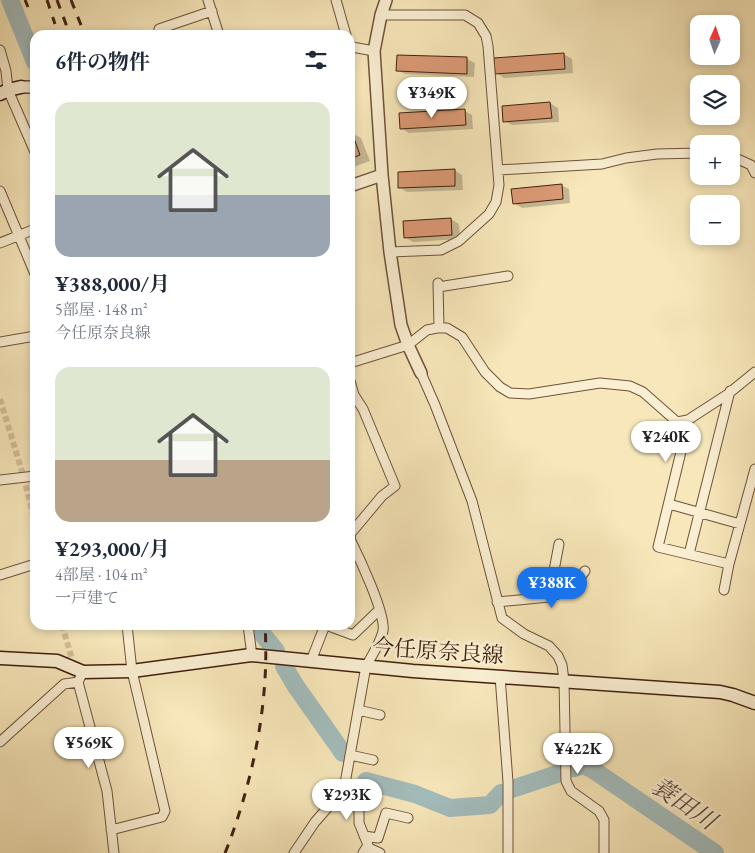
<!DOCTYPE html>
<html lang="ja">
<head>
<meta charset="utf-8">
<style>
	body { margin:0; font-family:"EB Garamond","Noto Serif JP",serif; background:#f2f2f3; color:#1f2937; height:100vh; display:flex; flex-direction:column; font-size:19px; white-space:nowrap }
	* { box-sizing:border-box; margin:0 }
	p { font-size:16px; color:#747a83 }
	.icon { flex:none; width:28px; height:28px; fill:none; stroke:currentColor; stroke-width:2; stroke-linecap:round; stroke-linejoin:round }
	.map { position:relative; flex:1; overflow:hidden }
	.side { position:absolute; left:30px; top:30px; width:325px; height:600px; display:flex; flex-direction:column; background:#fff; border-radius:15px; box-shadow:0 2px 8px #0003 }
	.side>* { flex:none }
	.needle { width:32px; rotate:2deg }
	.controls { position:absolute; left:690px; top:15px; display:grid; gap:10px }
	.controls a { display:grid; place-items:center; width:50px; height:50px; border-radius:10px; background:#fff; box-shadow:0 2px 8px #0003; font-size:25px }
	.price { position:absolute; translate:-50% -42px; padding:0 11px; border-radius:18px; background:#fff; color:#222; font-size:16px; line-height:32px; filter:drop-shadow(0 1px 2px #0008) }
	.price::after { content:''; position:absolute; left:50%; top:30px; width:15px; height:11px; margin-left:-8px; background:inherit; clip-path:polygon(0 0,100% 0,50% 100%) }
	.price.selected { background:#1a73e8; color:#fff }
	ul { padding:0; list-style:none }
	li { display:grid; align-content:center; gap:10px; height:265px; padding:0 25px }
	li span { display:grid; place-items:center; height:155px; border-radius:15px; color:#555 }
	li>.icon { margin-inline-start:auto }
	span .icon { width:90px; height:90px; fill:#fffc; stroke-width:1 }
	li b { font-size:21px }
	h2 { display:flex; justify-content:space-between; align-items:center; height:60px; padding:0 25px; font-size:21px }
	.map>svg:first-child { display:block }
	.shadow { fill:#0003 }
	.lines { fill:none; stroke-linecap:round; stroke-linejoin:round }
	.river { stroke:#a3bcbc; stroke-width:18 }
	.building { fill:#dc9a75; stroke:#422010 }
	.pedestrian-tunnel { stroke:#d3bf98; stroke-width:6; stroke-dasharray:6 3; stroke-linecap:butt }
	.minor-casing { stroke:#6f523a; stroke-width:11 }
	.tertiary-casing { stroke:#6f523a; stroke-width:14 }
	.secondary-casing { stroke:#422010; stroke-width:15 }
	.minor { stroke:#faefd2; stroke-width:9 }
	.tertiary { stroke:#faefd2; stroke-width:11 }
	.secondary { stroke:#faefd2; stroke-width:12 }
	.rail { stroke:#422010; stroke-width:3; stroke-dasharray:9 9; stroke-linecap:butt }
	.labels { text-anchor:middle; dominant-baseline:central; stroke-width:5; stroke-linejoin:round; paint-order:stroke }
	.street-label { font-size:22px; fill:#422010; stroke:#faefd2 }
	.water-label { font-size:24px; font-style:italic; fill:#5f4f44; stroke:#faefd2 }
</style>
</head>
<body>
<div class="map">
<svg width="755" height="853" viewBox="0 0 755 853">
	<rect width="100%" height="100%" fill="#f7e7ba"/>
	<filter id="stains"><feTurbulence type="fractalNoise" baseFrequency=".004" numOctaves="4"/><feColorMatrix values="0 0 0 0 .2 0 0 0 0 .09 0 0 0 0 .02 0 0 0 .5 -.17"/></filter>
	<radialGradient id="worn" r=".72"><stop offset=".6" stop-color="#630" stop-opacity="0"/><stop offset="1" stop-color="#630" stop-opacity=".3"/></radialGradient>
	<path class="shadow" d="M564,54L572,59L573,73L504,78L497,73Z
		M398,56L467,59L475,63L474,77L405,74L397,70Z
		M550,103L558,108L559,122L512,125L504,121Z
		M465,111L472,115L473,129L409,133L401,128Z
		M350,132L361,138L370,161L350,168Z
		M454,170L462,175L463,190L407,192L400,188Z
		M561,185L569,189L570,203L522,208L514,203Z
		M451,219L459,224L460,239L413,242L405,237Z"/>
	<g class="lines">
		<path class="river" d="M10,0L35,62
			M255,625L276,651
			M284,666L295,685L343,753
			M574,768L582,765L592,769L715,853
			M366,781L415,794L450,808L490,805L501,793
			M512,789L557,774"/>
	</g>
	<path class="building" d="M564,53L565,69L495,74L494,58Z
		M397,55L467,57V74L396,71Z
		M550,102L552,118L503,122L502,106Z
		M465,109L466,125L400,129L399,113Z
		M351,130L360,155L350,159V131Z
		M455,169V186L398,188V172Z
		M562,184L563,199L513,204L511,189Z
		M451,218L452,235L404,238L403,221Z"/>
	<g class="lines">
		<path class="pedestrian-tunnel" d="M0,399L24,478L35,522
			M62,625L72,659L70,665"/>
		<g class="minor-casing">
			<path id="minor" d="M208,0L219,35
				M336,0L346,35
				M381,15H465L478,23L486,36L488,46L499,185L496,202L489,214L459,241L441,250L390,252
				M158,35L159,29L212,11
				M350,44L352,47L374,51
				M0,50L6,71L8,90L35,152
				M731,156L751,165L755,173
				M498,170L602,164L626,158L657,154L699,153
				M0,191L35,274
				M0,243L35,229
				M438,283L439,328
				M438,287L508,276
				M0,342L35,336
				M350,363L408,345L427,330L437,328H447L462,337L485,372L500,387L510,393L529,394L600,383L630,386L643,392L677,422L688,420L694,416L728,394L755,372
				M421,373L435,405L472,501L502,618L524,634L549,646L558,656L562,665L564,681L566,781L571,791L599,811L604,820V853
				M350,381L354,395L350,396
				M682,421L686,431L658,547L729,564L755,469
				M0,480L35,476
				M669,504L740,524
				M689,554L730,391
				M0,575L35,564
				M724,590L729,564
				M549,597L559,544
				M497,602L549,597L571,589L585,571
				M248,625L251,648V655
				M326,625L353,635L379,610
				M311,661L325,625
				M83,672L78,682L107,791L114,853
				M500,676L508,782V853
				M358,710L380,715
				M0,742L64,684L78,682
				M350,755L373,760
				M344,789L355,797L359,810V823L368,845L363,853
				M111,830L162,817L165,811L132,671L127,625
				M364,836L378,838L386,813L408,818
				M367,847L380,853
				M294,853L315,822L344,789L366,666C372,656 380,643 383,631C386,614 359,557 350,539L351,533L382,496L395,486L363,409L354,395"/>
		</g>
		<g class="tertiary-casing">
			<path id="tertiary" d="M386,0L381,15L374,51L382,175L390,252L401,325L408,345L421,373
				M21,87H35
				M350,186L382,175"/>
		</g>
		<g class="secondary-casing">
			<path id="secondary" d="M0,94L8,90L21,87
				M0,658L57,661L83,672L132,671L251,655L413,671L720,692L733,695L755,703"/>
		</g>
		<use href="#minor" class="minor"/>
		<use href="#tertiary" class="tertiary"/>
		<use href="#secondary" class="secondary"/>
		<path class="rail" d="M25,0L28,7
			M47,0L55,24
			M57,0L70,35
			M71,0L85,35
			M225,853C230,841 234,829 238,817C258,755 269,690 265,625"/>
	</g>
	<g class="labels">
		<g class="street-label">
			<text transform="translate(438 651) rotate(4)">今任原奈良線</text>
		</g>
		<g class="water-label">
			<text transform="translate(684 803) rotate(34)">蓑田川</text>
		</g>
	</g>
	<rect width="100%" height="100%" filter="url(#stains)"/>
	<rect width="100%" height="100%" fill="url(#worn)"/>
</svg>
<div class="controls">
<a><svg class="needle" viewBox="-14 -14 28 28"><path d="M0-13l5 13h-10z" fill="#e53935"/><path d="M0 13l5-13h-10z" fill="#747a83"/></svg></a>
<a><svg class="icon" aria-label="layers" viewBox="0 0 24 24"><path d="M12 4l9 5-9 5-9-5zM3 14l9 5 9-5"/></svg></a>
<a>+</a>
<a>−</a>
</div>
<b class="price" style="left:432px;top:119px">¥349K</b>
<b class="price" style="left:666px;top:463px">¥240K</b>
<b class="price selected" style="left:552px;top:609px">¥388K</b>
<b class="price" style="left:89px;top:769px">¥569K</b>
<b class="price" style="left:578px;top:775px">¥422K</b>
<b class="price" style="left:347px;top:821px">¥293K</b>
<section class="side">
<h2>6件の物件<svg class="icon" aria-label="filters" viewBox="0 0 24 24"><path d="M4 7h16M4 17h16"/><circle cx="9" cy="7" r="2"/><circle cx="15" cy="17" r="2"/></svg></h2>
<ul>
<li><span style="background:linear-gradient(#dfe7d0 60%,#9aa5b1 0)"><svg class="icon" aria-label="home" viewBox="0 0 24 24"><path d="M3 11l9-7 9 7M6 9v11h12V9"/></svg></span><div><b>¥388,000/月</b><p>5部屋 · 148 m²</p><p>今任原奈良線</p></div></li>
<li><span style="background:linear-gradient(#dfe7d0 60%,#b9a48a 0)"><svg class="icon" aria-label="home" viewBox="0 0 24 24"><path d="M3 11l9-7 9 7M6 9v11h12V9"/></svg></span><div><b>¥293,000/月</b><p>4部屋 · 104 m²</p><p>一戸建て</p></div></li>
</ul>
</section>
</div>
</body>
</html>
